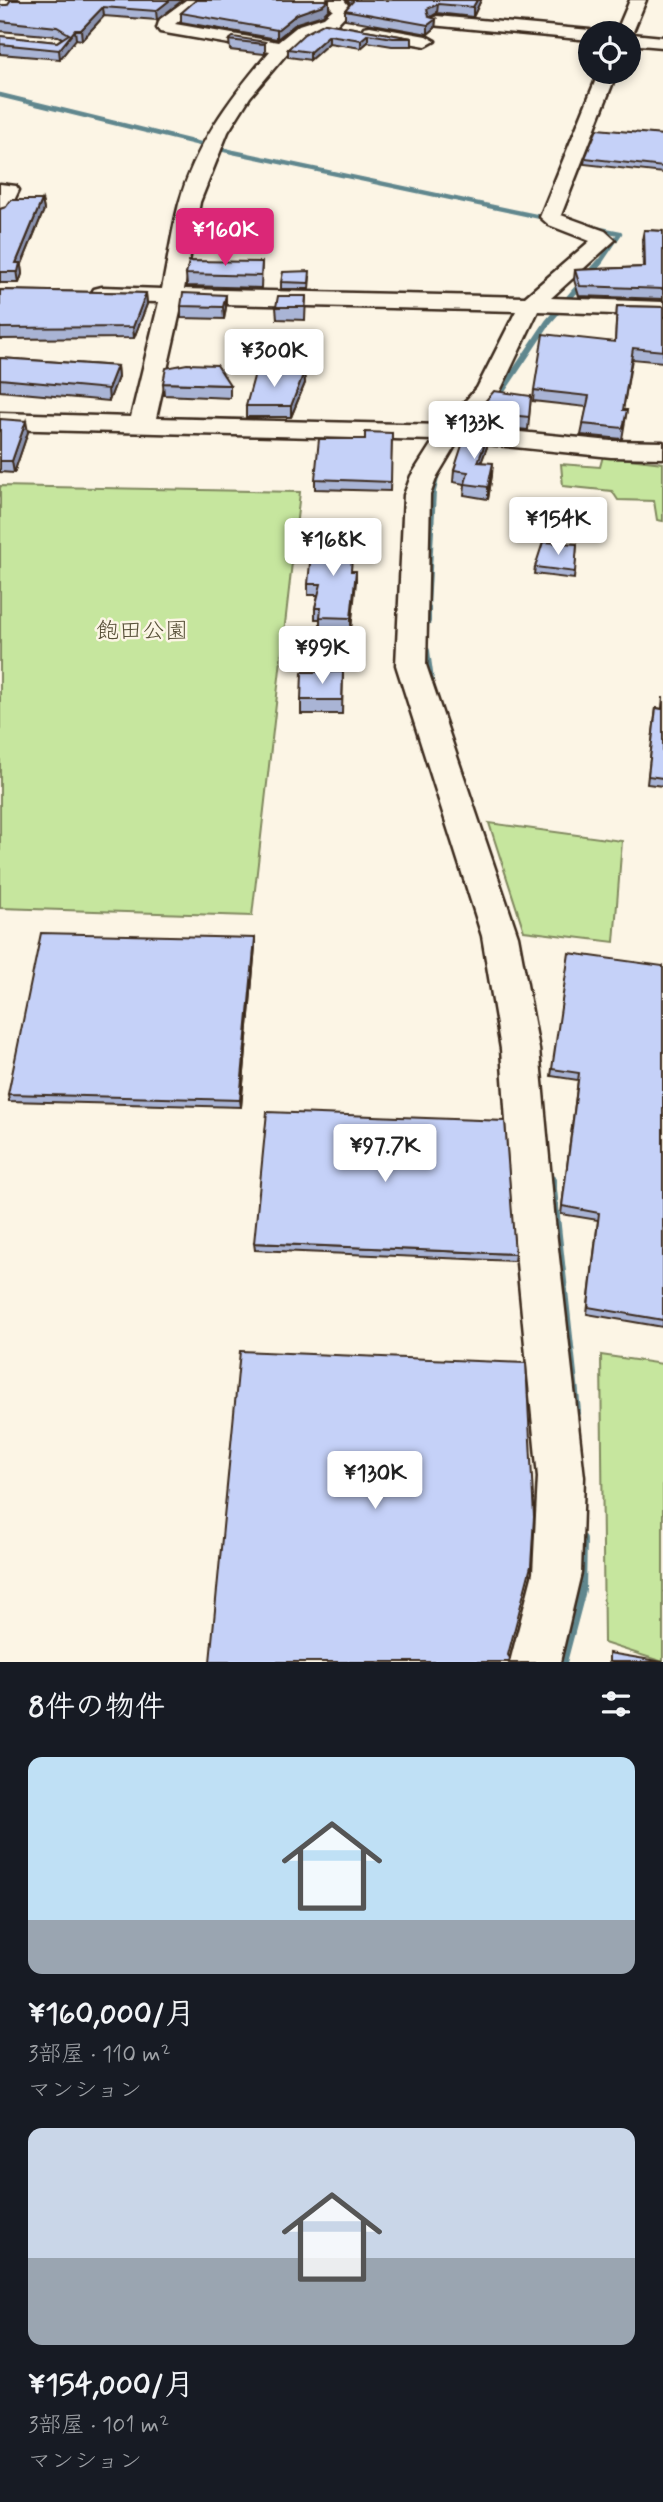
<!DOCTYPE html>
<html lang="ja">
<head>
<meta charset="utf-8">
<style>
	body { margin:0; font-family:Mynerve,"Klee One",sans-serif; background:#20242c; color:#f1f3f6; height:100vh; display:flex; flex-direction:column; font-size:26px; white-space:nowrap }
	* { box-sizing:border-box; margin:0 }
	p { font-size:23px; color:#9ea1a6 }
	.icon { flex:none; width:38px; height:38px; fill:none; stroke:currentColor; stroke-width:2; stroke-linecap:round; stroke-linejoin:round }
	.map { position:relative; height:1662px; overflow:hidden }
	.drawer { display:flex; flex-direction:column; background:#171b24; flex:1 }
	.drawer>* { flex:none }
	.tools { position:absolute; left:578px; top:21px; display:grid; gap:14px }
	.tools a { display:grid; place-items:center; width:63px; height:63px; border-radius:50%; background:#171b24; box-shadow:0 4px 10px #0003; font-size:35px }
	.price { position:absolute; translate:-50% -60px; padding:0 16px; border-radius:7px; background:#fff; color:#222; font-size:23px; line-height:46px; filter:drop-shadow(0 2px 4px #0008) }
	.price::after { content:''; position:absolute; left:50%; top:42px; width:21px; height:16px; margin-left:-10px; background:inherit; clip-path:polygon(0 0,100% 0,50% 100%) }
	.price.current { background:#db2777; color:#fff }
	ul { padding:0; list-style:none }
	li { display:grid; align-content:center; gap:14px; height:371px; padding:0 28px }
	li span { display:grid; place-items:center; height:217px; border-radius:14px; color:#555 }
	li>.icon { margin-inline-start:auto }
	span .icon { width:126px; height:126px; fill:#fffc; stroke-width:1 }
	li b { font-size:30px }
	h2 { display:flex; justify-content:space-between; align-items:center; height:84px; padding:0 28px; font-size:30px }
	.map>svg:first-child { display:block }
	.green { fill:#c6e69e; stroke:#80885e; stroke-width:2 }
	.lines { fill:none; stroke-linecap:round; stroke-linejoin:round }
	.stream-far3 { stroke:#61878e; stroke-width:4.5 }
	.stream-far2 { stroke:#61878e; stroke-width:6 }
	.stream-far1 { stroke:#61878e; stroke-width:8 }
	.stream { stroke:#61878e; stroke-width:10 }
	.minor-casing { stroke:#3b2a1e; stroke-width:5 }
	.minor { fill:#fcf5e5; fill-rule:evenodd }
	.wall { fill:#a9b4d5; stroke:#3b2a1e; stroke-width:2 }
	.shaded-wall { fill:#8a92ae; stroke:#3b2a1e; stroke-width:2 }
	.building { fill:#c5d1f8; stroke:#3b2a1e; stroke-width:2 }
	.labels { text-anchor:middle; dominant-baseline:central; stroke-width:5; stroke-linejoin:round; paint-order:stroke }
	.park-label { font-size:23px; fill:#575038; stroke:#fcf5e5 }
</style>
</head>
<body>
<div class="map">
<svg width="663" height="1662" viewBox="0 0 663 1662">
	<rect width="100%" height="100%" fill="#fcf5e5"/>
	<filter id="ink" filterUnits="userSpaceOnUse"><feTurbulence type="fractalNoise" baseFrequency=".0143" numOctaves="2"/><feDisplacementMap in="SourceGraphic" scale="14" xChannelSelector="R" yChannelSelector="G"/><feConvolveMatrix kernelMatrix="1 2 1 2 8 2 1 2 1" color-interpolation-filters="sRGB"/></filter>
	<g filter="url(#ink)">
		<path class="green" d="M603,456L663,463V521L657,520L654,501L618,500L612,491L563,486L561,464L600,467Z
			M0,486L300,492L252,916L0,908Z
			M489,823L622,841L614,942L524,931Z
			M601,1355L663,1364V1662L604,1643Z"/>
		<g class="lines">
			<path class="stream-far3" d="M0,95L233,152L550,219
				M590,227L620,233L599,264"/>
			<path class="stream-far2" d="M496,400L548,322L600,262
				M427,609L433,491L438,470L450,450"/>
			<path class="stream-far1" d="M427,621V608
				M426,651L430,680"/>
			<path class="stream" d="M551,1180L576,1411
				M562,1662L581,1590L582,1539"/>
			<g class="minor-casing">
				<path id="minor" d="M0,0H18L6,12L0,13Z
					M186,0H205L175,24L278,42L299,25L324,17L333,9L327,3L328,0H344L351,9L336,25L311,33L288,52L250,97L228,132L200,202L184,289L525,297L590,241L549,225L540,217L599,72H617L561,215L605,231L615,240L551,298L663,302V316L538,311L500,391L470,427L611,441L663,442V458L611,457L458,441L437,476L430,495L426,665L518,936L539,1049L555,1222L584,1477L581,1573L560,1662H510L533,1573L538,1477L513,1222L501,1049L482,936L396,665L404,495L411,476L434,440L0,429V413L131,417L159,302L102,301L94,299L91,294L94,289L102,287L162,289C168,260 172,231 179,204C195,144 231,97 270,51L160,32L157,28L160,19ZM182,303L516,311L477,388L444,425L156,418Z
					M630,0H646L632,34L663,37V47L628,44V33H616Z
					M437,16L590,30L597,33H590V40L431,25L428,21Z
					M370,26L426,36L435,41L426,46L364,35L361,31L364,27Z
					M0,184L16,186L19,190L7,215L0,217Z"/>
			</g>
			<use href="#minor" class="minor"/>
		</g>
		<path class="wall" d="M11,0H183L157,20L104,16L82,40L76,39L60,59L0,54V36L57,42L62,38L58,36L0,31V5H7Z
			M347,0H481L473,17L437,13L429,17L436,19L435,28L428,34L345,19V10L350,4Z
			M329,9L323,15L297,23L277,39L181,22V13Z
			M325,23L412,38V46H392L368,42L361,48L329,43L310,60L288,57V49Z
			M229,40L265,42V53L264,54L230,50Z
			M663,135V173L584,164L585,158Z
			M42,200L44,210L21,266L22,274L19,283H0V209Z
			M644,230L663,231V299L579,296L574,280L575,270L643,267L642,240Z
			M262,262L261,288L187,286L186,274Z
			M310,277L309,289H281V282Z
			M0,290L146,293L147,304L134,338L0,339Z
			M226,295V307L224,319L181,318V306Z
			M306,296L305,320L277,319L276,307Z
			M617,306L663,307V362L632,359L623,410H627L622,439L581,435L587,407L533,401L534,390L615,342Z
			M0,358L117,366L118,377L109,401L0,391Z
			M304,372L305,383L291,417H246V406Z
			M163,383L230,385V398L164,395Z
			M531,396L528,430L475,425L476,412Z
			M0,419L28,432L14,473L0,472Z
			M392,433L390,491L315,489V479L365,439Z
			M487,447L481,462L492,475L488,499L464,495L465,484L453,482L454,470Z
			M577,544L574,579L534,574L535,567Z
			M352,571H356L351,629L320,628V619H315V608L318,595H308V584Z
			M343,672L342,714H301V700Z
			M663,697V786L647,784L656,708L662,709Z
			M255,938V946L241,1107L9,1101L8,1094Z
			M663,966V1327L587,1314L598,1220L561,1214L578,1080L551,1076L552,1069Z
			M254,1243L515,1254L514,1261L255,1250Z"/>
		<path class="shaded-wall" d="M170,0H183L157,20L156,11Z
			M329,0V9L323,15L297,23L277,39V30L297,14Z
			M477,0H481L473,17V7Z
			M438,4L437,13L427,19V9Z
			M103,7L104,16L82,40L81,30Z
			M436,19L435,28L428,34V25Z
			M75,30L76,39L60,59L59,50Z
			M368,34V42L361,48V40Z
			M329,35V43L310,60V52Z
			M42,200L44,210L21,266L22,274L19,283L16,263Z
			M146,293L147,304L134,338L133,327Z
			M226,295V307L224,319L223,307Z
			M117,366L118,377L109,401L108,389Z
			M304,372L305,383L291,417V406Z
			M26,421L28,432L14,473L12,461Z
			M488,435L487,447L477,474L478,462Z
			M493,463L492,475L488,499V487Z
			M356,571V582L351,629V618Z
			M255,938V946L241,1107L240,1100Z"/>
		<path class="building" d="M11,0H170L156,11L103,7L81,30H75L59,50L0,44V36L57,42L69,34L57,27L0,21V5H7Z
			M196,0H329L323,5L297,14L277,30L181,13Z
			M354,0H477L473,7L438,4L427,9L429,17L436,19L428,25L345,10Z
			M325,23L412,38H393L368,34L361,40L329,35L310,52L288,49L304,34Z
			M233,37L265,42L263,44L229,40Z
			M597,129L663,135V167L585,158Z
			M11,200H42L16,263H20L18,272H0V209L6,207Z
			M644,230L663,231V289L580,286L575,270L645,267Z
			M189,261L262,262L261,276L186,274Z
			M310,271L309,283L281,282L283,272Z
			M0,290L146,293L133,327L0,328Z
			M183,293L226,295L223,307L181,306Z
			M278,296H306L305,307H276Z
			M617,306L663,307V351L633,348L623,410H627L623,428L583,424L589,396L534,390L543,334L615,342Z
			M0,358L117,366L108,389L0,379Z
			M187,364L217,365L230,385L163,383L166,368Z
			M304,372L291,406H246L255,373Z
			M494,391L531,396L529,417L476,412Z
			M0,419L26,421L12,461H0Z
			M365,432L392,433L391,482L315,479L319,439H365Z
			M466,433L488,435L478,462L493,463L488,487L465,484L468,472L454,470Z
			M312,542L353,543L351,571H356L351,618L320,617L321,608H315L321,584H308Z
			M543,542L577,544L575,572L535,567Z
			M302,672H343L342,700H301Z
			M663,701V778L648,776L656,708L662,709Z
			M41,933L255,938L240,1100L8,1094Z
			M569,953L663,966V1320L588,1307L599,1213L562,1206L579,1073L552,1069Z
			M267,1112L505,1121L515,1254L254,1243Z
			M240,1351L526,1363L534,1517L531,1566L508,1655L510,1658L509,1662H210Z
			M609,1653L663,1662H609Z"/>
	</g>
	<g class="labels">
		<g class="park-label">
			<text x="142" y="632">飽田公園</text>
		</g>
	</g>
</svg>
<div class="tools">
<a><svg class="icon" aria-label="locate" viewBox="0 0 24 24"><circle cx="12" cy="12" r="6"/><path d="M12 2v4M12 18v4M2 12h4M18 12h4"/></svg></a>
</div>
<b class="price current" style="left:225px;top:268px">¥160K</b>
<b class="price" style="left:274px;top:389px">¥300K</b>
<b class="price" style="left:474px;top:461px">¥133K</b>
<b class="price" style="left:558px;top:557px">¥154K</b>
<b class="price" style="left:333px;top:578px">¥168K</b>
<b class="price" style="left:322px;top:686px">¥99K</b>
<b class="price" style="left:385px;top:1184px">¥97.7K</b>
<b class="price" style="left:375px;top:1511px">¥130K</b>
</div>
<section class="drawer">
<h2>8件の物件<svg class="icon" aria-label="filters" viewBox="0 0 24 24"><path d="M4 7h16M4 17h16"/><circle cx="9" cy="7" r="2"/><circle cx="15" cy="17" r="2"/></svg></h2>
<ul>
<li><span style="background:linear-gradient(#bfe0f5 75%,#9aa5b1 0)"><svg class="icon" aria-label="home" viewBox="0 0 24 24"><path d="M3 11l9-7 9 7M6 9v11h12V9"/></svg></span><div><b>¥160,000/月</b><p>3部屋 · 110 m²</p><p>マンション</p></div></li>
<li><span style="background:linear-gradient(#c9d6e8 60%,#9aa5b1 0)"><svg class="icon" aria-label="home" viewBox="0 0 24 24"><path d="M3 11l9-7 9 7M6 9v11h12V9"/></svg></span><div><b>¥154,000/月</b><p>3部屋 · 101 m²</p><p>マンション</p></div></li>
</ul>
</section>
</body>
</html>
